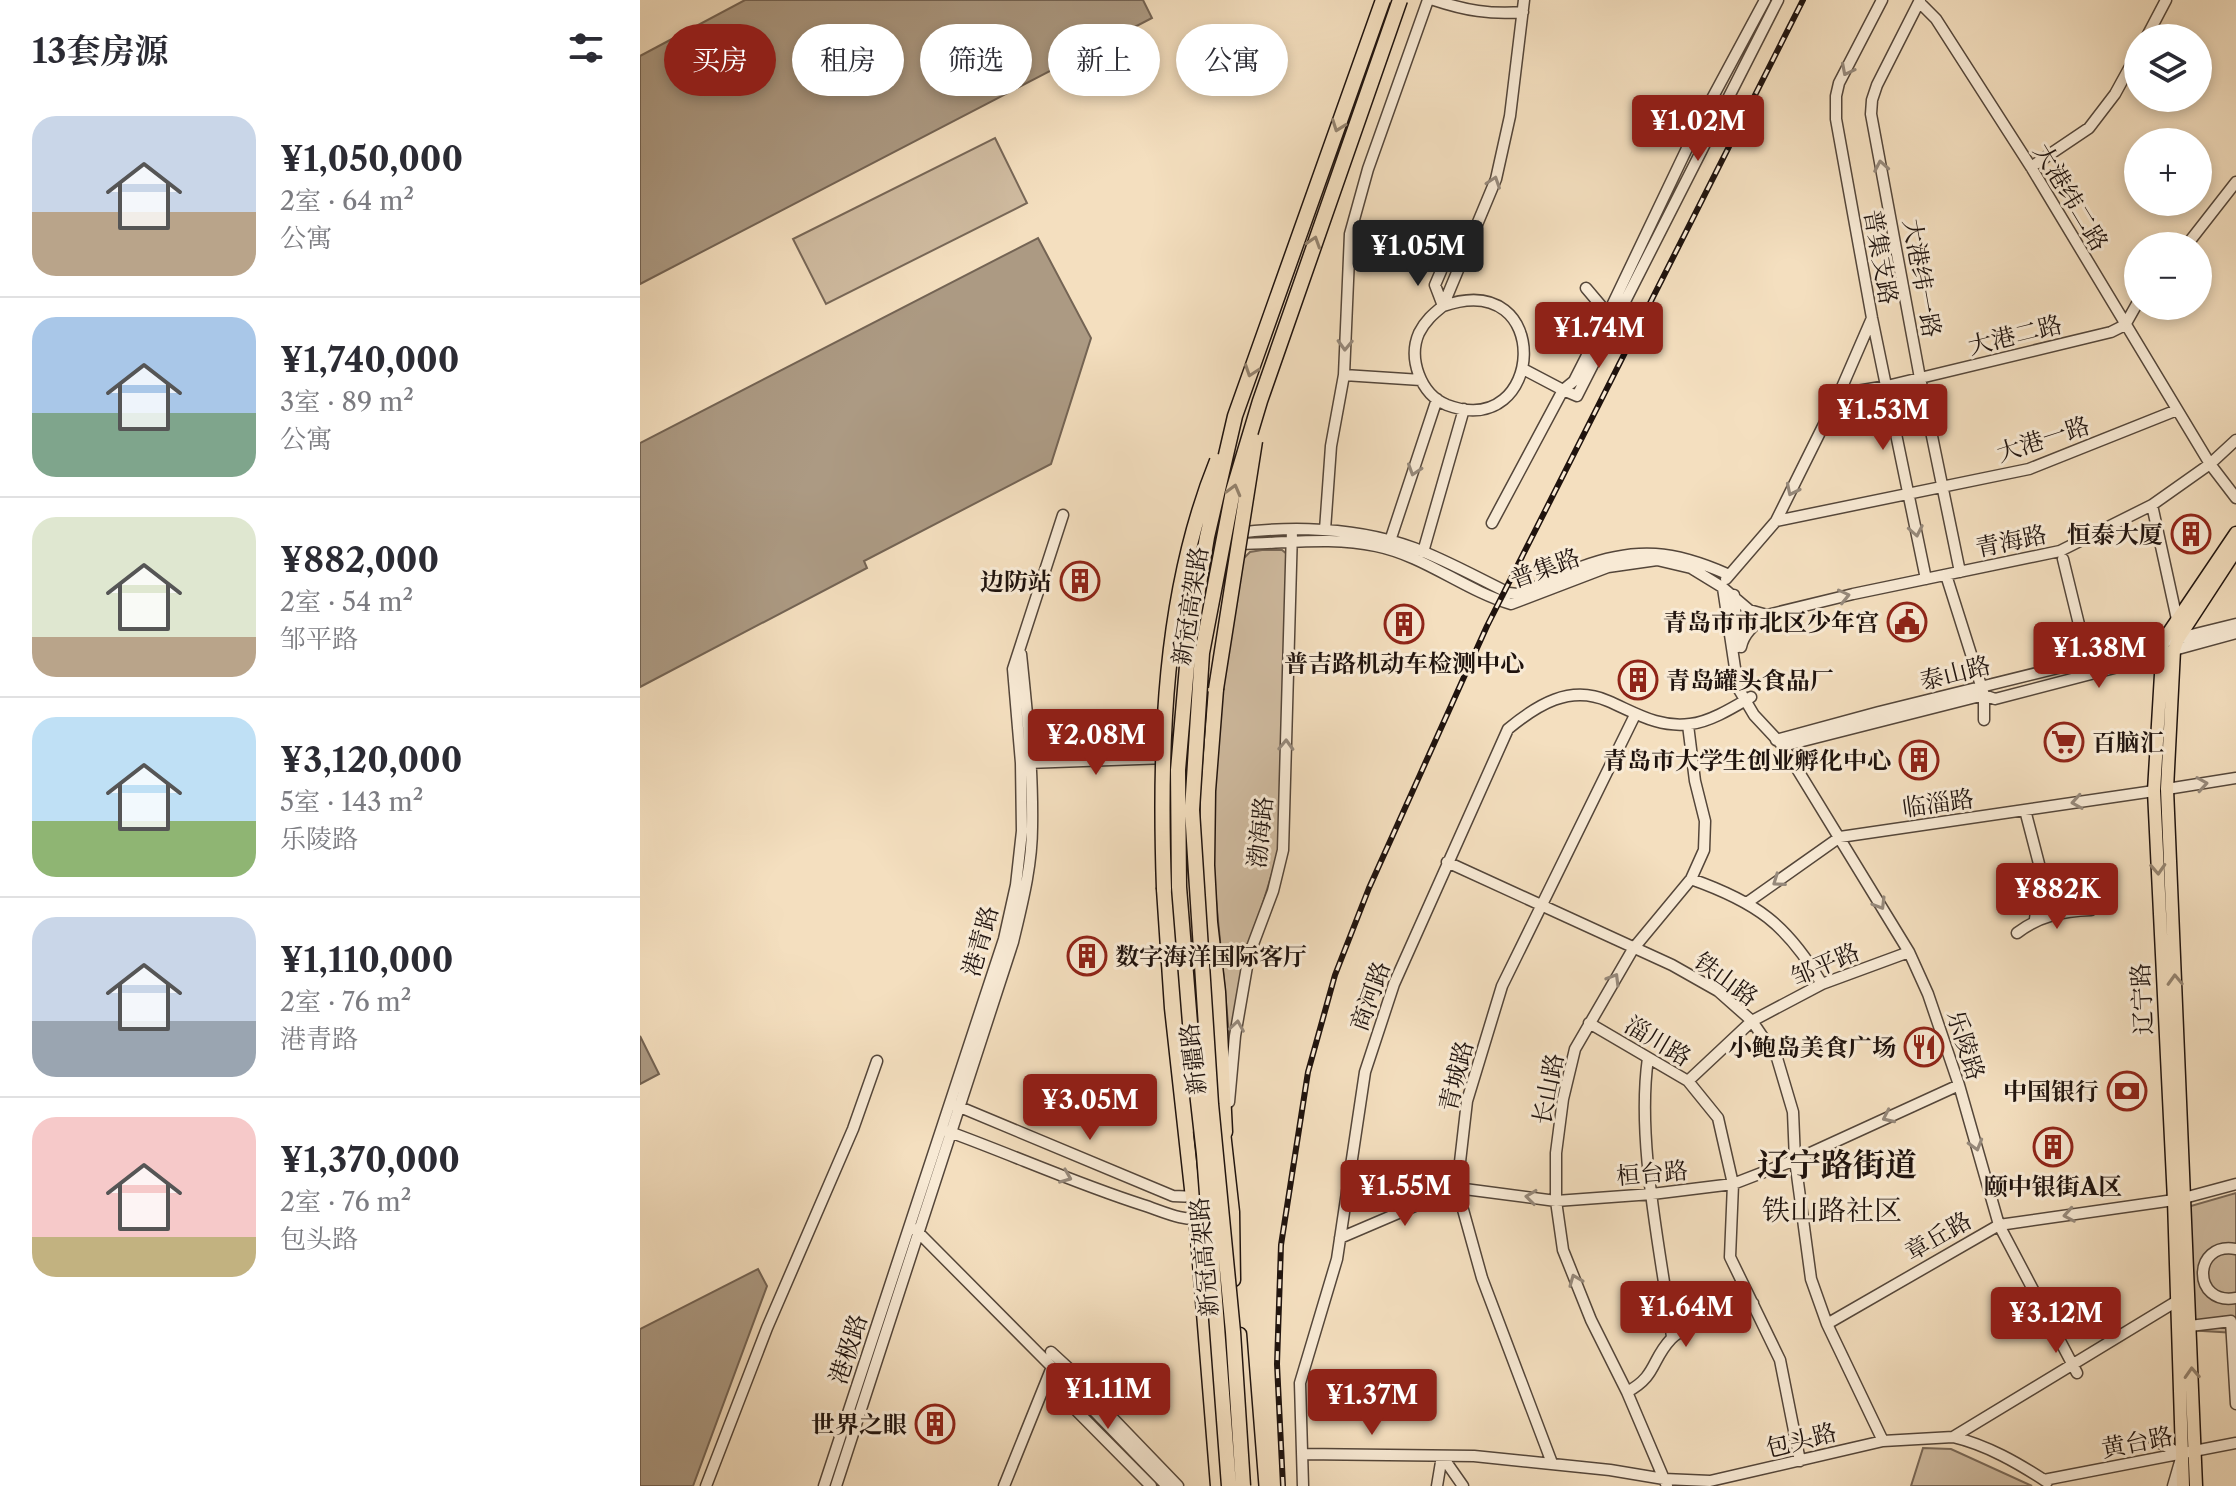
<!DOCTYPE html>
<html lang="zh">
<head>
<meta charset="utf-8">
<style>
	body { margin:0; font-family:"Libre Caslon Text","Noto Serif SC",serif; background:#f2f2f3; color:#2b2b33; height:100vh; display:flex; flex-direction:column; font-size:30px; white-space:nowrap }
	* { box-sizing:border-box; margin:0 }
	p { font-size:26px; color:#7c7c81 }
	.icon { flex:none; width:44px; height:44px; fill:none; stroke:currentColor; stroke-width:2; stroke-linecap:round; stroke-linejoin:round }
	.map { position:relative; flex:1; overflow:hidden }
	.drawer { display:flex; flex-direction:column; background:#fff; width:640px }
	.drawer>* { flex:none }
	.top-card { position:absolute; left:24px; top:24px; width:760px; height:72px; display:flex; gap:16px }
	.buttons { position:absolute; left:1484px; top:24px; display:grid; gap:16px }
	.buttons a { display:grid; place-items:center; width:88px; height:88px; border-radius:50%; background:#fff; box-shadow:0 4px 12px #0003; font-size:40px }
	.price { position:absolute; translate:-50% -68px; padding:0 18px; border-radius:8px; background:#8f2418; color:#fff; font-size:26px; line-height:52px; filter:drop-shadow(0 2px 4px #0008) }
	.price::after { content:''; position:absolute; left:50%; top:48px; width:24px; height:18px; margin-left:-12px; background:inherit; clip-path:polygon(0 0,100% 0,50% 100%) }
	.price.active { background:#222; color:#fff }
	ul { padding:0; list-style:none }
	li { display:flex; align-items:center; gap:24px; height:200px; padding:0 32px }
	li+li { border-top:2px solid #e1e1e2 }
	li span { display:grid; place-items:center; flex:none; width:224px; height:160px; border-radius:24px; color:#555 }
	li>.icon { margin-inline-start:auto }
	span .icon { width:96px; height:96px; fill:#fffc; stroke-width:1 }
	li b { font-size:34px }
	h2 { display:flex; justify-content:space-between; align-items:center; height:96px; padding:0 32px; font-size:34px }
	.pill { padding:0 28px; border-radius:36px; background:#fff; box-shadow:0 4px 12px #0003; font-size:28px; line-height:72px }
	.pill.active { background:#8f2418; color:#fff }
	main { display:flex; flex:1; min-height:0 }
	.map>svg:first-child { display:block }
	.green { fill:#d0bca1; stroke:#786858; stroke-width:2 }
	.water { fill:#ac9a83; stroke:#746454; stroke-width:2 }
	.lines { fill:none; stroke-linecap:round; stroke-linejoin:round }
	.minor-casing { stroke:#54463a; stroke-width:13 }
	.major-casing { stroke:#1f130e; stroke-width:15 }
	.highway-casing { stroke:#1f130e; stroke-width:17 }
	.minor { stroke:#f8ead5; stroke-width:10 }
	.major { stroke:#f4dfbf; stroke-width:12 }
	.highway { stroke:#f4dfbf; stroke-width:14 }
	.rail-casing { stroke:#1f130e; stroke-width:6 }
	.rail { stroke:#f8ead5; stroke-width:3; stroke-dasharray:9; stroke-linecap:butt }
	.highway-bridge-casing { stroke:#1f130e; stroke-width:17; stroke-linecap:butt }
	.highway-bridge { stroke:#f4dfbf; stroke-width:14 }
	.oneway { stroke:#96897b }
	.oneway2 { stroke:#94836f }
	.labels { text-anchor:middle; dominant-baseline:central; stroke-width:6; stroke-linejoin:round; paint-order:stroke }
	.street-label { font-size:24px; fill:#1f130e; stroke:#f8ead5 }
	.poi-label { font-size:24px; font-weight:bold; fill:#1f130e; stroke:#f8ead5; text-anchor:end }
	.quarter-label { font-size:28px; fill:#1f130e; stroke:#f8ead5 }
	.district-label { font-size:32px; font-weight:bold; fill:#1f130e; stroke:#f8ead5 }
</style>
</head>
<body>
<main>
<section class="drawer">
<h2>13套房源<svg class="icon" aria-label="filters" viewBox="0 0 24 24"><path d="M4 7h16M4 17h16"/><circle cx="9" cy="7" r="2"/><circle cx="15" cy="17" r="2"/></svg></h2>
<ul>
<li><span style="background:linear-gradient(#c9d6e8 60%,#b9a48a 0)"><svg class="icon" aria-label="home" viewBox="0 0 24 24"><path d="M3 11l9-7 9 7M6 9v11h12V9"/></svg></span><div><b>¥1,050,000</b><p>2室 · 64 m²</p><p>公寓</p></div></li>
<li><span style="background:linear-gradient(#a9c7e8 60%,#7fa58c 0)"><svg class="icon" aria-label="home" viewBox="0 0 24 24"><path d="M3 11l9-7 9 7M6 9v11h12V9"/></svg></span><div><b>¥1,740,000</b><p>3室 · 89 m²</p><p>公寓</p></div></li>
<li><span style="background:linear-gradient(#dfe7d0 75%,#b9a48a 0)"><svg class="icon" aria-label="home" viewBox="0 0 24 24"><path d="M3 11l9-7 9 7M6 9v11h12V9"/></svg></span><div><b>¥882,000</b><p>2室 · 54 m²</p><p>邹平路</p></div></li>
<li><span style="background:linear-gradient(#bfe0f5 65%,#8fb573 0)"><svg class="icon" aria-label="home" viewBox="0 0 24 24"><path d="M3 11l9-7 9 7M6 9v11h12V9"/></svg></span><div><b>¥3,120,000</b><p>5室 · 143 m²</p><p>乐陵路</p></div></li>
<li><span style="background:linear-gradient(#c9d6e8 65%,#9aa5b1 0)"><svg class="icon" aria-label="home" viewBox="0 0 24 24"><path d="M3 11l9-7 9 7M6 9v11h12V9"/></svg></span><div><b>¥1,110,000</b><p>2室 · 76 m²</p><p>港青路</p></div></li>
<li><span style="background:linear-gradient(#f6c9c9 75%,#c2b280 0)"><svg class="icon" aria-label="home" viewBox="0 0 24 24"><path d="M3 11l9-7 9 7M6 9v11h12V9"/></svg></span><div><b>¥1,370,000</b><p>2室 · 76 m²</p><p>包头路</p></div></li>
</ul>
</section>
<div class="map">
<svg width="1596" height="1486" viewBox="0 0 1596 1486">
	<rect width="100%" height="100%" fill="#f4dfbf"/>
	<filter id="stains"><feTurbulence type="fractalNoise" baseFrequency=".0025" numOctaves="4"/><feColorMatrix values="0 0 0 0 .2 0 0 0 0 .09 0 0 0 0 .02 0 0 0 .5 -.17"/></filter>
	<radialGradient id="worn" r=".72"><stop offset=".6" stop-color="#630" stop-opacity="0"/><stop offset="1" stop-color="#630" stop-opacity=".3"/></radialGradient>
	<path class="green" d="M355,138L387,203L186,304L153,239Z
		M622,550H642L648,555L641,837L637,857L602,971L590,1044L573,868L575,749L592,614L602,560L610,552Z
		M1596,1193V1333L1547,1330L1544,1208Z
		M723,1371H763V1390L724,1391Z
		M1283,1448L1311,1449L1392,1486H1271Z"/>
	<path class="water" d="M105,0H503L512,18L0,284V56Z
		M398,238L451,338L411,464L224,561L227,568L0,687V443Z
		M0,1036L19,1074L0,1084Z
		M118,1269L127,1286L53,1486H0V1329Z"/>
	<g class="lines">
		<g class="minor-casing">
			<path id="minor" d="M794,0C824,10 851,15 883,12
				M1242,0L1199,83L1196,96V119L1232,318L1286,579
				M1280,0L1237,85L1232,100L1231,114L1280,378L1320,572
				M1279,2L1296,19L1391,167L1570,464L1596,498
				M1506,38L1526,0
				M1391,167L1449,128L1475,94L1498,52
				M1546,246L1596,182
				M801,271L795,285L803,306
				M803,306C915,267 905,442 807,405C780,394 768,358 779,333C785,321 793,314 803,306L856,179L870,116L884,0
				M968,314L1061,119L1125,0
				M883,369L923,390L934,381L968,314L946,288
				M704,375L781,380
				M1199,394L1247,386L1471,332L1485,325L1498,302
				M1512,505L1538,624
				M1136,521L1389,469L1537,410
				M852,523L923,390L937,396L1138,0
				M685,530L691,446L704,375L710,234L728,169L788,0
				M561,539C630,525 708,524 774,548C806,560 838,578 869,593L877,594C899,587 919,575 941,567C997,546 1035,551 1087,574
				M559,541C619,550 677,533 736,546C785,556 824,590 871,604L968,567L1017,560L1051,568L1082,587L1109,610L1127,615L1213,594L1420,551L1512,505L1570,464L1596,440
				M750,541L797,399
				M783,552L824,409
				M1423,559L1445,649
				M1306,575L1344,695V720
				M1086,579L1136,521L1199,394L1232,318
				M1083,588L1098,688L1114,715L1143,746L1269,952L1288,994L1319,1085L1359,1225L1437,1373
				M1094,595L1098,647
				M1101,647C1104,632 1116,624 1127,615
				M1136,740L1239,712L1596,624
				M1143,746L1344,695L1355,699L1501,661L1534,650L1596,633
				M387,763L527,758
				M1527,789L1596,778
				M1385,810L1405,887
				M807,862L1032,965L1078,991L1112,1021L1137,1058L1153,1112L1155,1160L1171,1279L1187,1324L1243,1441
				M1051,879C1116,902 1147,924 1182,984
				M1108,902L1200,837L1514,791
				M1395,919L1399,893L1405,887C1421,891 1427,894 1433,910
				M1377,933C1399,916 1423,911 1451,910
				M949,1023L1048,1081L1078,1118L1093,1184L1090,1257L1140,1360L1160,1461
				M1008,1058C996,1142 1021,1251 1032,1337
				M1048,1081L1112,1021L1182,984L1269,952
				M589,1102L595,1036L609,955L633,891L643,850L652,530
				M315,1105L533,1196L557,1197
				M307,1131C373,1155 437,1184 503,1205C522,1211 543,1222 563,1218
				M1544,1198L1596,1184
				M275,1229L412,1367L364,1486
				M700,1238L817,1188L916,1201L1012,1194L1093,1184L1155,1160L1319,1085
				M1596,1249C1552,1241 1552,1306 1596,1298
				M1187,1324L1359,1225L1534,1200
				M1550,1326L1591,1321L1596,1404
				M411,1352L436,1375
				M430,1386L527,1486
				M987,1392C1017,1376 1011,1360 1031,1339C1044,1325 1093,1310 1113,1303
				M1313,1437C1347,1445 1378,1463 1407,1482
				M1513,1439L1542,1455L1533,1486
				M662,1454L834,1456L970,1470L1024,1479L1070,1481L1243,1441L1313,1437L1537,1301
				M802,1456L823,1486
				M912,1463L842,1278L817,1188L827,1101L862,986L995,715
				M1404,1480L1596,1443
				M66,1486L127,1328L213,1129L237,1061
				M184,1486L364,939L376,885L382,831L381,763L373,669L423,515
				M196,1486L373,942C382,904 392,866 392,827C393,769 387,711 381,654
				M511,1486L420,1394L412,1367L433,1377L538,1486
				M663,1486L660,1383L697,1259L725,1072L754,984L868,729C897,705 930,684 968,701C996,713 1018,728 1050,724C1070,722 1094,707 1111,697
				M797,1486L802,1456
				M1027,1486L987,1392L951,1320L923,1250L916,1201V1153L923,1099L935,1049L993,949L1051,879L1064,850L1065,821L1055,781L1048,725"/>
		</g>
		<g class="major-casing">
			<path id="major" d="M541,622C532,711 527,800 531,890C535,969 548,1047 551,1126
				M566,686L580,592L595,532
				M583,1123L593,1212L594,1280
				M553,1189L577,1486
				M600,1334L612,1486
				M1543,1486L1534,1200L1514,791L1523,641L1596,533
				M1556,1486L1527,789L1534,650L1538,639L1596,550"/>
		</g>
		<g class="highway-casing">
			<path id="highway" d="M576,689L568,791L567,865L570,922L578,992L585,1132
				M524,889L532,1008L553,1198"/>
		</g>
		<use href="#minor" class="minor"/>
		<use href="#major" class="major"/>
		<use href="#highway" class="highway"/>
		<g class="rail-casing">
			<path id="rail" d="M643,1486L637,1364L641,1245L668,1072L695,975L729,888L847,626L1163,0"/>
		</g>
		<use href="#rail" class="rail"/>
		<g class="highway-bridge-casing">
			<path id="highway-bridge" d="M576,689L615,441
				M524,889C519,748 523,594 577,461
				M589,1486L564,1154L552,1048L539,887L538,770L549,643L567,537L595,416L743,0
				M603,1486L593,1332L571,1104L552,810L562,653L593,491L620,401L760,0"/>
		</g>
		<use href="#highway-bridge" class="highway-bridge"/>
	</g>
	<defs><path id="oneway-chevron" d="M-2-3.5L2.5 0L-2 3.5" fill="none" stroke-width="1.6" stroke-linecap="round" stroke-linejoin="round" transform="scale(2)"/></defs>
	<g class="oneway">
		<use href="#oneway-chevron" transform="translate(1207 70) rotate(117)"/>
		<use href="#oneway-chevron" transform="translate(1241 166) rotate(-100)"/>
		<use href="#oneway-chevron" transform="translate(854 182) rotate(-71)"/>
		<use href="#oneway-chevron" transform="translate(705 345) rotate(92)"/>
		<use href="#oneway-chevron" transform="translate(774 470) rotate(108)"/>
		<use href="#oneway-chevron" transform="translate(1152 490) rotate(116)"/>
		<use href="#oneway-chevron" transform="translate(1276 531) rotate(79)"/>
		<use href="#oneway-chevron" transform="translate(1204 596) rotate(-13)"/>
		<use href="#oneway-chevron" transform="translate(646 745) rotate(-88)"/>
		<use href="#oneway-chevron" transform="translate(1562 784) rotate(-9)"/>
		<use href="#oneway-chevron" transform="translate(1437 802) rotate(171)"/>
		<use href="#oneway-chevron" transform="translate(1138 881) rotate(145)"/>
		<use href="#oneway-chevron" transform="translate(1240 904) rotate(59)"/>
		<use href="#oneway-chevron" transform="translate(974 979) rotate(-59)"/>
		<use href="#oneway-chevron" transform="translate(597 1026) rotate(-81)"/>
		<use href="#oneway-chevron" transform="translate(1248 1117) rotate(155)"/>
		<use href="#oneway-chevron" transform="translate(1336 1145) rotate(74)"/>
		<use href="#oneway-chevron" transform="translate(426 1177) rotate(22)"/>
		<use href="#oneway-chevron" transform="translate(891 1197) rotate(-173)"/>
		<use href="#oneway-chevron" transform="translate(1429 1215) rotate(170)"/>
		<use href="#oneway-chevron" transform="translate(935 1280) rotate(-112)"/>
	</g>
	<g class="oneway2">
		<use href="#oneway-chevron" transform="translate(698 126) rotate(110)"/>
		<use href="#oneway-chevron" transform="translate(674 242) rotate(-72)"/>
		<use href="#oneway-chevron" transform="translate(611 371) rotate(109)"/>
		<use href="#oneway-chevron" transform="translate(594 490) rotate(-75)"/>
		<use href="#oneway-chevron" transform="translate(1518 869) rotate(87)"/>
		<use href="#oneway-chevron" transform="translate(1535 980) rotate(-92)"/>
		<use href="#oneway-chevron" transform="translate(1552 1373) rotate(-93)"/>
	</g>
	<defs>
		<g id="building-ring" transform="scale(2)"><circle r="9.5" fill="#f8ead5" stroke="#8f2418" stroke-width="1.5"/><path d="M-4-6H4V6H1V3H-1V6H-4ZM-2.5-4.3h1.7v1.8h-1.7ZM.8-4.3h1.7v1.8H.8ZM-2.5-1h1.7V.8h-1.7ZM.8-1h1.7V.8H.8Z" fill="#8f2418"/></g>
		<g id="civic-ring" transform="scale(2)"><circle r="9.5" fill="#f8ead5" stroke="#8f2418" stroke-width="1.5"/><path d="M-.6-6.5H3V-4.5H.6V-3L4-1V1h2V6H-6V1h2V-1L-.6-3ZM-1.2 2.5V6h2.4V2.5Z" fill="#8f2418"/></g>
		<g id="supermarket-ring" transform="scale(2)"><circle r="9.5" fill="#f8ead5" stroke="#8f2418" stroke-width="1.5"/><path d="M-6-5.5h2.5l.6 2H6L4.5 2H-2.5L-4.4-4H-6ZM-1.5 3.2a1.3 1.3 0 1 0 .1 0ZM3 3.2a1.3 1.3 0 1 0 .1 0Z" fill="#8f2418"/></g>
		<g id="restaurant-ring" transform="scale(2)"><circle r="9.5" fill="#f8ead5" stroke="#8f2418" stroke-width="1.5"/><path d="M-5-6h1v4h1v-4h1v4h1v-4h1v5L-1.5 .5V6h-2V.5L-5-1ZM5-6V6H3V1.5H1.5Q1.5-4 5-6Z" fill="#8f2418"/></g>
		<g id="bank-ring" transform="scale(2)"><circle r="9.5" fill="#f8ead5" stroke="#8f2418" stroke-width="1.5"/><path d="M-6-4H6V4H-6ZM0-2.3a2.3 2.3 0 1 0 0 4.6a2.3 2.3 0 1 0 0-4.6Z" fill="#8f2418"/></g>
	</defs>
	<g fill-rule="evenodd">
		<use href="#building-ring" x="1551" y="534"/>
		<use href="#building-ring" x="440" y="581"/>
		<use href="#civic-ring" x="1267" y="622"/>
		<use href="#building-ring" x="764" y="624"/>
		<use href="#building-ring" x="998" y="680"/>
		<use href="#supermarket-ring" x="1424" y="742"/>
		<use href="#building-ring" x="1279" y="760"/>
		<use href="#building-ring" x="447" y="956"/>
		<use href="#restaurant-ring" x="1284" y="1047"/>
		<use href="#bank-ring" x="1487" y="1091"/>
		<use href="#building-ring" x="1413" y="1147"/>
		<use href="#building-ring" x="295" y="1424"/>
	</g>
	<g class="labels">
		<g class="street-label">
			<text transform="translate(1431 197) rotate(59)">大港纬二路</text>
			<text transform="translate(1241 257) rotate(80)">普集支路</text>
			<text transform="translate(1282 278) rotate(80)">大港纬一路</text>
			<text transform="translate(1375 335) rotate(-14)">大港二路</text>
			<text transform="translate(1403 439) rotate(-18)">大港一路</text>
			<text transform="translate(1371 541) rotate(-12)">青海路</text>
			<text transform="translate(905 568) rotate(-20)">普集路</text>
			<text transform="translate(550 606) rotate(-81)">新冠高架路</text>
			<text transform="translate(1315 673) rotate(-14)">泰山路</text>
			<text transform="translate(1298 803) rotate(-8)">临淄路</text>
			<text transform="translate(620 832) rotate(-84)">渤海路</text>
			<text transform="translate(340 941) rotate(-74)">港青路</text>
			<text transform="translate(1185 964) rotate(-23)">邹平路</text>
			<text transform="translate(1086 979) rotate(36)">铁山路</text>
			<text transform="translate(730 996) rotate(-70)">商河路</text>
			<text transform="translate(1502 999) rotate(-93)">辽宁路</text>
			<text transform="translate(1018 1041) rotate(31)">淄川路</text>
			<text transform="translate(1326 1045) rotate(72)">乐陵路</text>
			<text transform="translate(553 1059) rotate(-97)">新疆路</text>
			<text transform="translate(816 1076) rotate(-76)">青城路</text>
			<text transform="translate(908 1089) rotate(-79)">长山路</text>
			<text transform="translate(1012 1173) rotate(-5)">桓台路</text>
			<text transform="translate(1298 1236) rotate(-30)">章丘路</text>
			<text transform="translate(564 1257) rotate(-95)">新冠高架路</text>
			<text transform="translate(208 1349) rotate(-72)">港极路</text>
			<text transform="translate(1161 1440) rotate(-14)">包头路</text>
			<text transform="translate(1497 1442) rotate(-11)">黄台路</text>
		</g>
		<g class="poi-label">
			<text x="1523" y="534">恒泰大厦</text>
			<text x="412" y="581">边防站</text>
			<text x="1239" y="622">青岛市市北区少年宫</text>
			<text x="764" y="663" text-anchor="middle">普吉路机动车检测中心</text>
			<text x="1026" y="680" text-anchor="start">青岛罐头食品厂</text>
			<text x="1452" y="742" text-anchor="start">百脑汇</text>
			<text x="1251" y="760">青岛市大学生创业孵化中心</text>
			<text x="475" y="956" text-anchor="start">数字海洋国际客厅</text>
			<text x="1256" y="1047">小鲍岛美食广场</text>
			<text x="1459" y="1091">中国银行</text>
			<text x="1413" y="1186" text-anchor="middle">颐中银街A区</text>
			<text x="267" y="1424">世界之眼</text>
		</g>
		<g class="quarter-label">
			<text x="1192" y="1210">铁山路社区</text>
		</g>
		<g class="district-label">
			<text x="1197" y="1164">辽宁路街道</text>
		</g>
	</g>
	<rect width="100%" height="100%" filter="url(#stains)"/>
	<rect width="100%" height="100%" fill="url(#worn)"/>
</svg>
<div class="buttons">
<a><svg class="icon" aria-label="layers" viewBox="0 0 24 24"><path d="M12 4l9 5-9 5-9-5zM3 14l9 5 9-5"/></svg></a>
<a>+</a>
<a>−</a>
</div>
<b class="price" style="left:1058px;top:163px">¥1.02M</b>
<b class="price active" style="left:778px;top:288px">¥1.05M</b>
<b class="price" style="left:959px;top:370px">¥1.74M</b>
<b class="price" style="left:1243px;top:452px">¥1.53M</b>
<b class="price" style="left:1459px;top:690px">¥1.38M</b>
<b class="price" style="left:456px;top:777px">¥2.08M</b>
<b class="price" style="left:1417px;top:931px">¥882K</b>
<b class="price" style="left:450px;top:1142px">¥3.05M</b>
<b class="price" style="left:765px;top:1228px">¥1.55M</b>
<b class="price" style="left:1046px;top:1349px">¥1.64M</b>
<b class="price" style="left:1416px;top:1355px">¥3.12M</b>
<b class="price" style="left:468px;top:1431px">¥1.11M</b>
<b class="price" style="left:732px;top:1437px">¥1.37M</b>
<div class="top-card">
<a class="pill active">买房</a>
<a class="pill">租房</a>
<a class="pill">筛选</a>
<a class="pill">新上</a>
<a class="pill">公寓</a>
</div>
</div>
</main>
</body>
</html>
